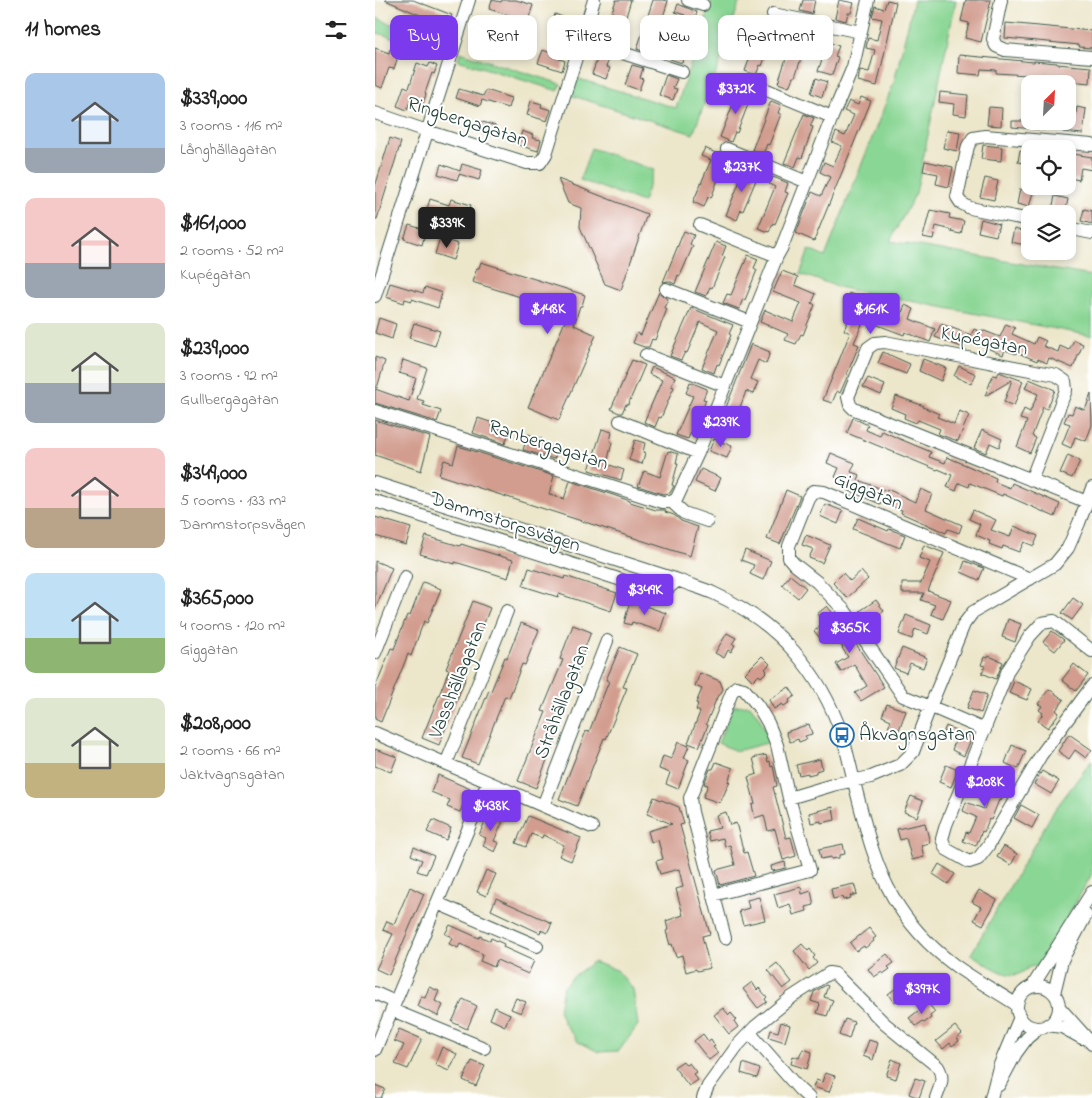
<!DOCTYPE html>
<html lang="en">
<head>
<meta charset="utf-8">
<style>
	body { margin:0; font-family:"Indie Flower",sans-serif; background:#f2f2f2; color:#222; height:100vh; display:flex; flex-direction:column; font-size:19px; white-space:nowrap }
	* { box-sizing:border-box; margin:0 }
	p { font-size:16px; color:#767676 }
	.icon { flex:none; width:28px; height:28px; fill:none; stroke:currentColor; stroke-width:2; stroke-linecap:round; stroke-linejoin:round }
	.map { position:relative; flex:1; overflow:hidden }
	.details { display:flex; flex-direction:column; background:#fff; width:375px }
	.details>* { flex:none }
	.top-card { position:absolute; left:15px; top:15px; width:475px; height:45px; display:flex; gap:10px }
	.needle { width:32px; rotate:24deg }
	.fabs { position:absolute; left:646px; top:75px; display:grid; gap:10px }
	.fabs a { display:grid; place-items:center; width:55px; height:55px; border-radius:10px; background:#fff; box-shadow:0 2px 8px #0003; font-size:25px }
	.price { position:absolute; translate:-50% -42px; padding:0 11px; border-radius:5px; background:#7c3aed; color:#fff; font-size:16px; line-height:32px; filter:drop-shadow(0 1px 2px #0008) }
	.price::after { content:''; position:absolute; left:50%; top:30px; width:15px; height:11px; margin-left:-8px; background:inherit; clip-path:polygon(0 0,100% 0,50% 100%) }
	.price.on { background:#222; color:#fff }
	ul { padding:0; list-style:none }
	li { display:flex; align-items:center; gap:15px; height:125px; padding:0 25px }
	li span { display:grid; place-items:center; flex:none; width:140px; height:100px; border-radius:10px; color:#555 }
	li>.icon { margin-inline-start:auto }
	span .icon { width:60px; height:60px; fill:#fffc; stroke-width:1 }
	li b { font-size:21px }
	h2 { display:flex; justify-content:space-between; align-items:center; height:60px; padding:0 25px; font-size:21px }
	.chip { padding:0 18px; border-radius:10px; background:#fff; box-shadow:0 2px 8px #0003; font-size:18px; line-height:45px }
	.chip.on { background:#7c3aed; color:#fff }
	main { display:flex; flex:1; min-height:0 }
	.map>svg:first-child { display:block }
	.green { fill:#8ad694; stroke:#548a64 }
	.building { fill:#d29d8f }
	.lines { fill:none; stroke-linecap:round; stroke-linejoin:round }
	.minor-casing { stroke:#3e564a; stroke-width:14 }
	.minor { stroke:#fff; stroke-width:12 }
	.labels { text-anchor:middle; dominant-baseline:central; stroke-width:4; stroke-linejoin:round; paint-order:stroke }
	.street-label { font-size:20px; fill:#1f3d34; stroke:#fff }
	.poi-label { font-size:20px; fill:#1f3d34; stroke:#fff; text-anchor:start }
</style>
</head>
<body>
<main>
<section class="details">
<h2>11 homes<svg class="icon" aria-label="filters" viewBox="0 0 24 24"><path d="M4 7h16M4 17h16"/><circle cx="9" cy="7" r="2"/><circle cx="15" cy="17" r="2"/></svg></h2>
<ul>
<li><span style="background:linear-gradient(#a9c7e8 75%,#9aa5b1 0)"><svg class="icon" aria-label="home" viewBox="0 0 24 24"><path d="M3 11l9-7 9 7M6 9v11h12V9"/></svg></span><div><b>$339,000</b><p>3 rooms · 116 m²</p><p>Långhällagatan</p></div></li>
<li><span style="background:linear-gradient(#f6c9c9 65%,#9aa5b1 0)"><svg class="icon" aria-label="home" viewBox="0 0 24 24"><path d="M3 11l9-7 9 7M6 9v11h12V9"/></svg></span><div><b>$161,000</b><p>2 rooms · 52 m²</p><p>Kupégatan</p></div></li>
<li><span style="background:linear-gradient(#dfe7d0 60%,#9aa5b1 0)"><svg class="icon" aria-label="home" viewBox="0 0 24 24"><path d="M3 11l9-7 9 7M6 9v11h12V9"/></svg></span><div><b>$239,000</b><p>3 rooms · 92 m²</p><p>Gullbergagatan</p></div></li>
<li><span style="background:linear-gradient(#f6c9c9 60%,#b9a48a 0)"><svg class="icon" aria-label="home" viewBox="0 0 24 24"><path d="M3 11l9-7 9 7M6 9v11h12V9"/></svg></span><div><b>$349,000</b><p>5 rooms · 133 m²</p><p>Dammstorpsvägen</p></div></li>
<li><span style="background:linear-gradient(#bfe0f5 65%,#8fb573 0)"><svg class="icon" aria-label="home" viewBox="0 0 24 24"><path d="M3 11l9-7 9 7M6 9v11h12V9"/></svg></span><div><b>$365,000</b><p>4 rooms · 120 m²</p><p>Giggatan</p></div></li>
<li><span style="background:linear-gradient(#dfe7d0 65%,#c2b280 0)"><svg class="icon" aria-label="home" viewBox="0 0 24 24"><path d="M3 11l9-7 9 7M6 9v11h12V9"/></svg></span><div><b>$208,000</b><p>2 rooms · 66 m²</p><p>Jaktvagnsgatan</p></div></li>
</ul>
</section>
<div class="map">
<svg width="717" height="1098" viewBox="0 0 717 1098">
	<rect width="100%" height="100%" fill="#fff"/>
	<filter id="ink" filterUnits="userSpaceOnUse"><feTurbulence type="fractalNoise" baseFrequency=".02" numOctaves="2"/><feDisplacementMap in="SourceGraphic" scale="10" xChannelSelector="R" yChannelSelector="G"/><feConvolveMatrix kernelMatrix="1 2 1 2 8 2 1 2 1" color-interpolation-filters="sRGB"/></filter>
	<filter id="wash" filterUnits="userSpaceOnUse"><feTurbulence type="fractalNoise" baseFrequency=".0096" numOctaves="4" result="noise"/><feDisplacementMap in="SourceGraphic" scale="20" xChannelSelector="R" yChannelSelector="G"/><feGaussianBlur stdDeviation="1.12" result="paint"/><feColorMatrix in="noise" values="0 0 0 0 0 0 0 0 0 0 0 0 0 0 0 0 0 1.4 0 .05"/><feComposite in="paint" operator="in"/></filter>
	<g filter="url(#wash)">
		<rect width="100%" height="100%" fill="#ece6ca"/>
		<path class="green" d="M337,0H365L343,68L318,134L195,95L201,78L301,108Z
			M539,0H581L541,193L515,241L717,276V336L467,288L425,274L434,250L450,257L519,82Z
			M0,17L72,48L70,55L0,32Z
			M85,52L186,84L183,91L83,60Z
			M216,148L279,170L268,202L205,180Z
			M375,705L384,717L396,742L361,751L343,743L358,706Z
			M717,760V874L668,960L662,966C651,966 652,971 644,974C631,979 607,961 596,954L678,812Z
			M218,962L242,970L258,989L263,1025L244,1051L224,1052L203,1042L189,1023L184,1010L188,987L200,975Z"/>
		<g id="blocks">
			<path class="building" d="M10,0H38L77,15L72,28L58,23L59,21Z
				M117,0L126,2L127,0H141L158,5L153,21L114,9Z
				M241,0H256L246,33L244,32L240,42L228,38Z
				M278,0H288L293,1L280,43L277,42L274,53L262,49Z
				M428,0H440L437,14L425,11Z
				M464,0L479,3L476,13H473L471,21L460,18Z
				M512,0L521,2L502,86L483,81L485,70L494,72L500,50L491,48L493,38L502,40L507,19L497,17L500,6L509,9Z
				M591,0H616L606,42L590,38L594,23L586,21Z
				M303,4L322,12L319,21L323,22L316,44L313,54L310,53L307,63L295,59L310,15L300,12Z
				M180,14L190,18V21L203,25L199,36L176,28Z
				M388,21L398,24L395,34L398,35L387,66L385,65L381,75L370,71Z
				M631,23L717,31V48L704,47L705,45L630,38Z
				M420,31L431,35L427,44L430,46L420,77H418L414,87L403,83Z
				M127,34L147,40L144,50L124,44L122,50L102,44L105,35L125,41Z
				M453,42L464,46L460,56L463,57L457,75L443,71Z
				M0,48L14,53L15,49L24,53L19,69L14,68L7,88L0,85Z
				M168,50L178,54L177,56L190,61L187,71L163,63Z
				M224,54L235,57L231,67L235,68L231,79L217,74Z
				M584,55L659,62V61L682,63V64L716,67L715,83L680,80V83L667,82L668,76L621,73V70L606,69L605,75L583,73Z
				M42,63L53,67L55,63L62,66L59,74L57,73L50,93L51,94L48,104L36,99L32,110L22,106L29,86L34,88Z
				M257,65L268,68L265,78L268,79L264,90L250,85Z
				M291,75L302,79L298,88L302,89L298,100L284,95Z
				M441,78L452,82L447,97L436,93Z
				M365,87L375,91L371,101L374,102L362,133L360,132L356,142L345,137Z
				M84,89L108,96L111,90L136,98L133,108L107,100L105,106L81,98Z
				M565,92L593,95L591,116L578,114L579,104L564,102Z
				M486,97L496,101L439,241L421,233L437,192L446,196L455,177L445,172L449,162L458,166L467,146L457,142L461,132L470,136L479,115L469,111L474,101L483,105Z
				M156,101L167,104L166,107L176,110L172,121L152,115Z
				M396,101L406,105L403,113L406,114L394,145L392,144L388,154L377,150Z
				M614,107L627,108L626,126L612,125Z
				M702,107L711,109L708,134L688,132L690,121H692V118L700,119Z
				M429,114L439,118L435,126L438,127L427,158L424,157L420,167L409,163Z
				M101,120L121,126L118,136L98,130Z
				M637,121H671L670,130L637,127Z
				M572,130L585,132L582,151L568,148Z
				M147,131L158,135L157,138L166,140L163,151L143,145Z
				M15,138L26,142L2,219H0V187Z
				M608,145L627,147L626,161L606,159Z
				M330,148L349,157L345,166L348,167L336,198L333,197L329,207L318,202L336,160L326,156Z
				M645,150L655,151V164L643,162Z
				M692,153L717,157V170L706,168L704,180L695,178L697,168L692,167Z
				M550,161L578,167L574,187L561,184L563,174L548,171Z
				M66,164L85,171L87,164L107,170L104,180L84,174L82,180L63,174Z
				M371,166L381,170L378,179L381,180L368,211L366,210L362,220L351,215Z
				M398,177L413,183L410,192L413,193L400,224L398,223L394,232L383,228L400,187L394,184Z
				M610,178L623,181L619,200L605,197Z
				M183,179L272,214L246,290L230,284L205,227L206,208L193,203Z
				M645,189L658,192L654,207L642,204Z
				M680,196L693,199L690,214H676Z
				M55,199L74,205L76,199L96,205L93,214L73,208L71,215L52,209Z
				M709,209L717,211V224L706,221Z
				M555,210L575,214L574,218L589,221L586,234L576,232L577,230L561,226L558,239L548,237Z
				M606,219L624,224L621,236L603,232Z
				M34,225L51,230L47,245L29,239Z
				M639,229L655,233V246L636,242Z
				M309,231L319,235L315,244L318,246L305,276L303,275L300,284L294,281L288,282Z
				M65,238L83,244L78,260L60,254Z
				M341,242L351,246L347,256L350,257L337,288L335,287L331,296L320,292Z
				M373,255L383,259L379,268L382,270L370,300L368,299L364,309L348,303L352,294L356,295Z
				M106,262L210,295L207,306H205L199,325L221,335L184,420L153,407L194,312L97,282L102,268H104Z
				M407,271L423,277L420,285L441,294L437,303L440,305L428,335L426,334L421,344L410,340L413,334L385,322L390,310L418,322L426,303L398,292Z
				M15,283L48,293L50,287L67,293L63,308L37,299V301L30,299L29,303L11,297Z
				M284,292L288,296L293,299L289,308L292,309L280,340L277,339L274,347H269L258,343L262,333L266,335Z
				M474,293L500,304L498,308L525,318L530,305L539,309L535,319L560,329L555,342L530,332L529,335L492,321L491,323L488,322L479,343L484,345L472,374L473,375L465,393L462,391L457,403L448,400L475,333L469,330L479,307L469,303Z
				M316,308L358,325L354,334L356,335L344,365L342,364L339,373L327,368L343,330L325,322L312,353L310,352L306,360L295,356Z
				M4,318L21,324L17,339L0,333Z
				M39,323L65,331L60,346L34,338Z
				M566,324L594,334L589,348L560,337Z
				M631,324L640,328L637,334L659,344L662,337L671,341L668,346L683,352L685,346L694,350L699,340L708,344L698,368L674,358L672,363L663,359L662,361L641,352V354L630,350L628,355L594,340L599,329L606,332L607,330L625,337Z
				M376,344L395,352L391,364L383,360L375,379L383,382L378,394L371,391L363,413L370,415L365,427L346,420Z
				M508,352L535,364L531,374L503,363Z
				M0,357L10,361L2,388L0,387Z
				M548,359L571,368L566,381L544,371Z
				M28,360L52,368L42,399L49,401L48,405L66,411L62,422L0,403V389L34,401L41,378L24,373Z
				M257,360L270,365L253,405L251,404L247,413H244L236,409Z
				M584,366L601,374L596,384L579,376Z
				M277,367L300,377L296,386L299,387L286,418L284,417L280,427L269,422L287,380L274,374Z
				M624,372L648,381L639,406L629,402L637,380L610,396L618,375L622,376Z
				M493,378L510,385L506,395L488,387Z
				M654,379L680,390L672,409L668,407L657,436L661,438L655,453L642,447L652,421L645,419L649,409L655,412L663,394L650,388Z
				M315,382L332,389L328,399L331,400L319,431L317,430L313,439L301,435L318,396L311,393Z
				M716,394L717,425L711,441L700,437L696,448L687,444L695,424L689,422L693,413L697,414L700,406L710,410Z
				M521,396L549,406L548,407L564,414L562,417L579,424L584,411L594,415L583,441L563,434L565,429L543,420L541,423L529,418L530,414L516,408Z
				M103,418L118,423L117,427L134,432L130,444L98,433Z
				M478,418L493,425L491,430L505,436L507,431L525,439L556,452L554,457L570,463L572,457L621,478L620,482L635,488L637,483L685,504L680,517L628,494L627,496L595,483L594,487L584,483L581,491L572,487L577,475L563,469L562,470L472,433Z
				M0,420L55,437L46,471L0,455Z
				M227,429L237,432L235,441L237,442L232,464L249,470L246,480L214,470Z
				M607,430L627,439L624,447L615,443L611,453L599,448Z
				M153,434L167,439L166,443L183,449L179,459L148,450Z
				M339,439L357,446L352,458L334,451Z
				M260,440L270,443L268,452L270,453L267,464L254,460Z
				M83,446L179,476L174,494L189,499L195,481L238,495L255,501V502L281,510H291L290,512L299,515L306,521L323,527L315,556L64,475L69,460L78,463Z
				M293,451L303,454L301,463H303L297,485L299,486L295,493L288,494L263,486L269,471L285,477Z
				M456,453L480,463L476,472L485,475L483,480L512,491V489L540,502L546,489L557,494L551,509L587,525L584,533L573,529L571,533L526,513L527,510L506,502L505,504L472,490L475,483L460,477L464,468L452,463Z
				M693,455L705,461L697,478L685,473Z
				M326,469L346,478L340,491L320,482Z
				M411,490L425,496L405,544L392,539Z
				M450,504L468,511L463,524L445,516Z
				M598,510L621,520L616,530L635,537L639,526L663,536L659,546L649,542L644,552L628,546L627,549L614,544L615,541L601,535L605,524L594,519Z
				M0,517L36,528L31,545L0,536Z
				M483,518L513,531L514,529L530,535L525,548L478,529Z
				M431,535L455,545L447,563L434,558L438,549L427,545Z
				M51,536L85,546L86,544L138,560L133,578L80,562V564L45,554Z
				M549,545L569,553L553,591L576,600L568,619L556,614L560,605L546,600L549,593H527V583H546L555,562L544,558Z
				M370,550L396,561L388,580L375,574L379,565L366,560Z
				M0,561L17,568L0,609Z
				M590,561L609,568L604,580L586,572Z
				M154,568L189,579L190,576L242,593L236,611L184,594L183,597L148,586Z
				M486,571L493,579L472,598L458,583L468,573L475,581Z
				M415,575L431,588L423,598L407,585Z
				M48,582L66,589L52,623L49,621L36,656L33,654L6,722L0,719V688L16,648L19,649L32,615L35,616Z
				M698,598L708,605L697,620L687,613Z
				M501,600L509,611L493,623L485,611Z
				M98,601L115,608L88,676L91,677L64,745L47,738L74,670L71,669Z
				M255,601L291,613L285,631L257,622L256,625L249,623Z
				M452,606L465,622L463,624L477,643L479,641L509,687L486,701L480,693L492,686L479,664L466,672L461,664L473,657L467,648H468L455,630L445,638L439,631L449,624L442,614Z
				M531,615L556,625L553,634L540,629L537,639L524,634Z
				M633,619L646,624L640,642L627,637Z
				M146,623L164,630L150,665L147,664L134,698L130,696L103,764L87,758L114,690L116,691L130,657L132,658Z
				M198,625L216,632L203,666L205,667L185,718L188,719L161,788L143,781L171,712L167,711L188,660L185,659Z
				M677,631L689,640L680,651L668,642Z
				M352,633L361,638L357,644L360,645L356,652L353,650L349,658L340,653Z
				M245,647L262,654L248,687L252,688L231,739L229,738L202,806L184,799L211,731L214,732L234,681L231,680Z
				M527,648L552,658L548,668L535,663L531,673L519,668Z
				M387,656L395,664L390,669L392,671L386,677L384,675L378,681L370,673Z
				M614,656L628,662L621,679L607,673L610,666L606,665L609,657L613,658Z
				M699,664L713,675L701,691L687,680Z
				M325,673L345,681L348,689L345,695H343L331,724L333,725L324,747L313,743L325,712L321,710L323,704L321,703L327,689L320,686Z
				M639,681L657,689L652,700L634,693Z
				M414,687L420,696L414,700L415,702L409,706L407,704L399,709L394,700Z
				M674,689L689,700L681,710L684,713L673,728L663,721L668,713L664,710L667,706L663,704Z
				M599,690L612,695L606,713L592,708Z
				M512,704L531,711L521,738L511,734L516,720L507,716Z
				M434,724L437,734L430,736L432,739L424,742L423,739L415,742L411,732Z
				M571,726L597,737L589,756L577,750L580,741L567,735Z
				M694,734L717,750L711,758L700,750L694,759L683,751Z
				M303,742L314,746L309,758L314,760L303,789L291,784L295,773L284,769L288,756L296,759Z
				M637,745L651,751L643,769L630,763Z
				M0,749L22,757L16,772L0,766Z
				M391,755L393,762L395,761L396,767L398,766L402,786L398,787L411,838L416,837L421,856L408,860L400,829L393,831L389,815L380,818L377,805L380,804L373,777L382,774L378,758Z
				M445,759L447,769L441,771V773L433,775V773L424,775L421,765Z
				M341,762L358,768L353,782L355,781L345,803L328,797L333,785L329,784L335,769H338Z
				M571,765L583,770L576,787L564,782Z
				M667,771L684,781L676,794L659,784Z
				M607,772L633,782L626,801L624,800L616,820L614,819L609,832L607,831L601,846L588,841L591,832L594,833L601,817L588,811L591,802L609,809L617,787L604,781Z
				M63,775L95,789L85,812L72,807L75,800L56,792Z
				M536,796L548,801L542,817L529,812Z
				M279,797L304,807L309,824L305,825L335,934L327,936L335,968L322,971L321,969L311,972L307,955L301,957L297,944L295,945L291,931L293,930L291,921L308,915L301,889L308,887L304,869L285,874L281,861L288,859L283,840L276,842L273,831L297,824L272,814Z
				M646,805L664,815L657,828L639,818Z
				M458,807L460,820L446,823V821L436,823L434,813Z
				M351,812L355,825L361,823L369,853L372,852L379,876L345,885L341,870L360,865L355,845L350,847L348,838L335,841L332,831L345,828L341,815Z
				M113,815L128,821L119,841L124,843L120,852L108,846L111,838L104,835Z
				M153,816L206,838L196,861L184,856L189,845L168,835L167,838L156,834L151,847L141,843Z
				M58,820L76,828L71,840L52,832Z
				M550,823L555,843L546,845L549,857L537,860L531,838L525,840L522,829Z
				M468,844L470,854L464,855V858L456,859V857L446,859L444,849Z
				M629,846L642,854L636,865L622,857Z
				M39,847L59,856L51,874L42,871L47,860L36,855Z
				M410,862L411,868L397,871L396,866Z
				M564,864L580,874L573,884L558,874Z
				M111,870L121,874L111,896L102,892Z
				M479,884L482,894L475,896L476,898L468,900L467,897L458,899L456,889Z
				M35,887L49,894L14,975L1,969L18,934L8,930L12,921L19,924Z
				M426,887L427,894L436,891L439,905L431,907L432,911L418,915L415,904L403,908L399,894Z
				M604,890L622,900L608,925L599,920L606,907L597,902Z
				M384,897L390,920L368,925L364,911L374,908L372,900Z
				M121,898L177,923L172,933L166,930L165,933L116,910Z
				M75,925L104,938L105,936L115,941L116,938L129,944L128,947L159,961L153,974L122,960L119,967L105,961L108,954L85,944L83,948L74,944L77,937L70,934Z
				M494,928L501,937L498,939L499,941L490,948L489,946L481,951L475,943Z
				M427,944L433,951L435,949L440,956L438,958L442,963L434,970L419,951Z
				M512,954L519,963L513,967L515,969L508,974L507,972L499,977L493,969Z
				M402,963L417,982L408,989L393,970Z
				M532,980L538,988L533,992L535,994L528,999L527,997L519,1003L513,994Z
				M377,982L382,990L384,988L392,997L390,999L392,1002L383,1008L368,989Z
				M451,985L453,986L449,997L458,1000L452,1016L442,1013L445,1004L436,1001L439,992Z
				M54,987L64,991L60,1001L68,1005L63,1016L42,1006L46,996L50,998Z
				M141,998L151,1002L146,1013L136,1009Z
				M88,999L102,1006L92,1029L77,1022Z
				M553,1003L560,1012L555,1016L556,1018L549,1023L548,1021L541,1026L534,1018Z
				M120,1007L135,1014L130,1026L115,1019Z
				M348,1008L354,1015L356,1013L361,1019L359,1021L363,1027L354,1034L339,1015Z
				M470,1019L479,1022L474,1039L464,1035Z
				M406,1022L415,1025L410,1042L394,1037L396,1030L403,1032Z
				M580,1026L587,1034L582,1038L584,1041L577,1046L575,1043L568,1049L561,1041Z
				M24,1029L47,1039L33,1069L20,1064L29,1045L19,1041Z
				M328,1034L333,1041L336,1039L340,1046L338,1047L343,1053L334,1060L319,1041Z
				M494,1040L503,1043L498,1060L488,1056Z
				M67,1047L82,1054L74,1071L60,1065Z
				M428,1049L437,1052L432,1069L416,1064L418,1056L424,1058Z
				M517,1059L526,1063L521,1079L511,1076Z
				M97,1061L110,1066L101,1086L88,1080Z
				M308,1061L311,1065L314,1063L321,1072L318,1074L323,1080L314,1086L299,1067Z
				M368,1063L385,1069L382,1078L366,1073Z
				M450,1073L460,1076L454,1092L438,1087L441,1080L447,1082Z
				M540,1078L550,1081L544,1098L534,1094Z
				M0,1085L10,1089L6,1098H0Z"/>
		</g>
	</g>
	<g filter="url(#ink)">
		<use href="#blocks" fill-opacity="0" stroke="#3e564a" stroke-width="1"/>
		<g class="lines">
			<g class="minor-casing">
				<path id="minor" d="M313,0L328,5
					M626,0L618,39L621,46L630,50L717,57
					M398,14L486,32
					M207,40L307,72
					M380,85L457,117
					M0,113L52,131L152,163H165L171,154L219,0
					M352,149L432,182
					M655,220L595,208L586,203L582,197L593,146L598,138L610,136L717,145
					M325,225L402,256
					M692,228L717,233
					M291,289L375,322
					M0,296L94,0
					M271,355L350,386
					M0,411L287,502H297L309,513L332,521
					M245,421L323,453
					M656,480L691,390L690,381L681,375L510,342L500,343L493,348L473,397L475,405L479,409L712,502
					M0,483L303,580C314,585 327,588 338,593C401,621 445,670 467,735C472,751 476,769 480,786C490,824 498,862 518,897C533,923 554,946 578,964C598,979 621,991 642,1005
					M0,501L287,593L303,580
					M297,502L302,498L323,453L402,256L407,247L457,117L478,67L493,0
					M717,651L679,621L667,623L655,636L633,670L571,825L567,839L571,849L594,862L603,859L613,846L666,755L717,686
					M0,653L30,577
					M610,730L566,711L528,696L470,611L442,582L419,564L414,558V546L433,498L438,491L449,492L655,579
					M0,733L217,827
					M71,764L132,611
					M414,798L461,784L496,777L525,765L538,752L555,707L589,624L598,612L680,564L693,548L704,523L717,488
					M168,806L232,641
					M338,895L435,870L414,798L402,745L393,723L383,706L369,689L361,687L357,692L315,798L317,812L350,938
					M62,903L162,946
					M642 1007a21 21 0 1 1 42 0a21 21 0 1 1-42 0Z
					M657,987L717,892
					M0,993L20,1002
					M679,993L687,960L711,915
					M684,1007L717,1044
					M17,1010L109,1048
					M672,1025L687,1027L707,1038
					M375,1033L424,1089L434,1098
					M0,1050L113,782
					M624,1085L641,1053L652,1038L664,1028
					M328,1098L333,1086L362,1046L380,1027L417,997L454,973L460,974L510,1024L563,1067C570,1079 565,1086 561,1098
					M616,1098L624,1067L645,1017"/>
			</g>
			<use href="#minor" class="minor"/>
		</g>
	</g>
	<defs>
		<g id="bus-ring" transform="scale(1.25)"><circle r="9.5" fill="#fff" stroke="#1f6fb2" stroke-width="1.5"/><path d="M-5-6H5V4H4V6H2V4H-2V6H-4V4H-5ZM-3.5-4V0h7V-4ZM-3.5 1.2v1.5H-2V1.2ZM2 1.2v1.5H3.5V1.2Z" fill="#1f6fb2"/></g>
	</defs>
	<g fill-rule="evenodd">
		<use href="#bus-ring" x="467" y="735"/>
	</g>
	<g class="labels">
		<g class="street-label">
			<text transform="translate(92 123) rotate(18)">Ringbergagatan</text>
			<text transform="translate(609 342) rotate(11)">Kupégatan</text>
			<text transform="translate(173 446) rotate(18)">Ranbergagatan</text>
			<text transform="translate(493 492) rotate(22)">Giggatan</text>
			<text transform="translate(130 523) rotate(18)">Dammstorpsvägen</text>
			<text transform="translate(84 680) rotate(-68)">Vasshällagatan</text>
			<text transform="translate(188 702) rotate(-69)">Stråhällagatan</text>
		</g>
		<g class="poi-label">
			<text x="484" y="735">Åkvagnsgatan</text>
		</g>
	</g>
</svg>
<div class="fabs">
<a><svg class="needle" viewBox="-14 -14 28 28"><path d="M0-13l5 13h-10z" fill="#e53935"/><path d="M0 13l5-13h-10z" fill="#767676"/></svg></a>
<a><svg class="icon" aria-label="locate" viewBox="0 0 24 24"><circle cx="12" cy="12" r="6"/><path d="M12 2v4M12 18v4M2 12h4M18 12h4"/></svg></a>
<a><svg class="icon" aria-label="layers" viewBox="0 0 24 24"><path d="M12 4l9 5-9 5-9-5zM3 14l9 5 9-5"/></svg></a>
</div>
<b class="price" style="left:361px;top:115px">$372K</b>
<b class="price" style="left:367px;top:193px">$237K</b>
<b class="price on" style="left:72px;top:249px">$339K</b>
<b class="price" style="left:173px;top:335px">$148K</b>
<b class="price" style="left:496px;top:335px">$161K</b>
<b class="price" style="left:346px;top:448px">$239K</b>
<b class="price" style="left:270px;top:616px">$349K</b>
<b class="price" style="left:475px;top:654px">$365K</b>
<b class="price" style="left:610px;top:808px">$208K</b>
<b class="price" style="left:116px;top:832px">$438K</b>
<b class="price" style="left:547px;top:1015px">$397K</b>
<div class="top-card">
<a class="chip on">Buy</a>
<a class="chip">Rent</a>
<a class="chip">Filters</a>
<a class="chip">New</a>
<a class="chip">Apartment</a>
</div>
</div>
</main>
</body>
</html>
